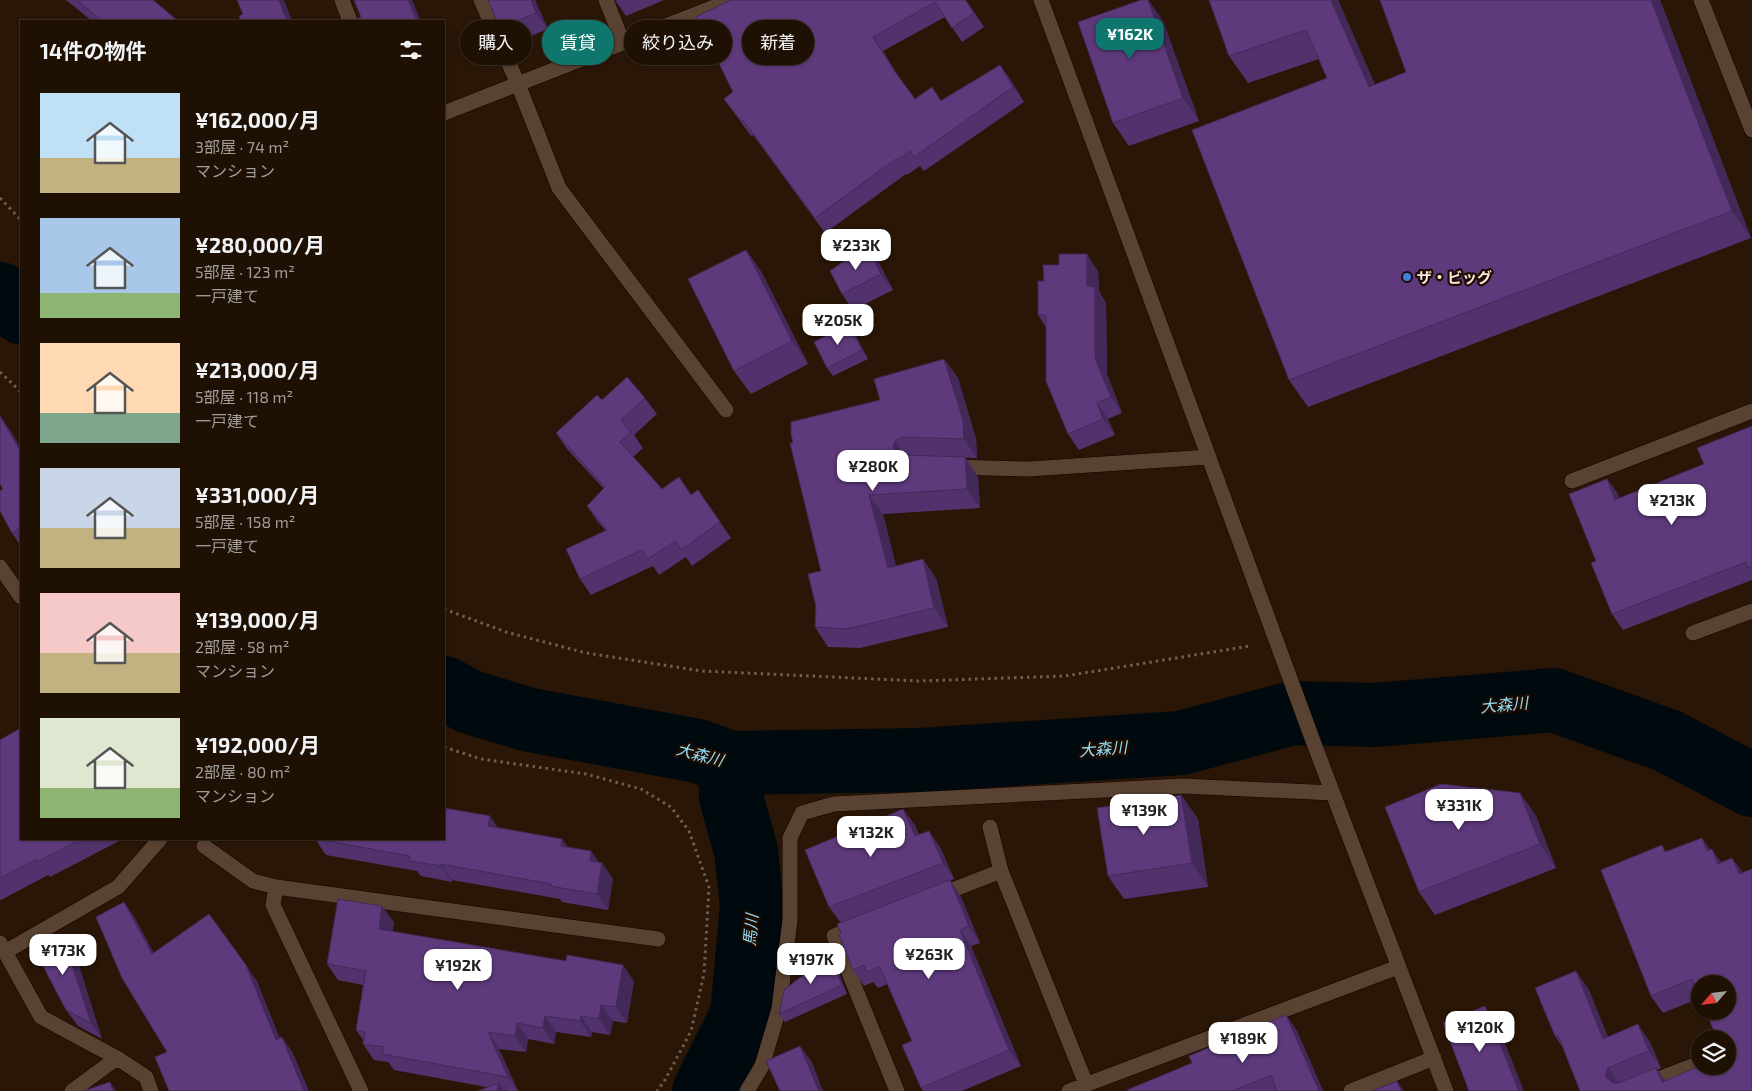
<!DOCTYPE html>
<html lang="ja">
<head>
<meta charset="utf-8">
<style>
	body { margin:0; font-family:"Exo 2","Noto Sans JP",sans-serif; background:#27190e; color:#f1f3f6; height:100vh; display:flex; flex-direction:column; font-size:19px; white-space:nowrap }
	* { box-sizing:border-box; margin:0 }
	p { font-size:16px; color:#a19d9a }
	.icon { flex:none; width:28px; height:28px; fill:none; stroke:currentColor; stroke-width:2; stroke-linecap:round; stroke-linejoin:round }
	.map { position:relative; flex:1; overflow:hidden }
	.details { position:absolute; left:20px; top:20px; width:425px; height:820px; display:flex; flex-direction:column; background:#1f1004; border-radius:0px; box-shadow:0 1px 4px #0004,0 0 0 1px #3c3026 }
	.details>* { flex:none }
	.banner { position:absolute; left:460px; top:20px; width:475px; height:45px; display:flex; gap:10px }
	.needle { width:32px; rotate:242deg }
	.tools { position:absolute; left:1691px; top:975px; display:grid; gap:10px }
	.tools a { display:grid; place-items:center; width:45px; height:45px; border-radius:50%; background:#1f1004; box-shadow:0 1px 4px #0004,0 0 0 1px #3c3026; font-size:25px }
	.price { position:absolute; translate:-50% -42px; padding:0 11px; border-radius:10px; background:#fff; color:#222; font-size:16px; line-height:32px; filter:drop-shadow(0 1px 2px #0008) }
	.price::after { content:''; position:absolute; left:50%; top:30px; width:15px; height:11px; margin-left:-8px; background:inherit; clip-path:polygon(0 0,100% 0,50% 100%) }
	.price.selected { background:#0f766e; color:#fff }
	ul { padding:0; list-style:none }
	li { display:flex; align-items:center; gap:15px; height:125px; padding:0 20px }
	li span { display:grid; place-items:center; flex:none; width:140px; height:100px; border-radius:0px; color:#555 }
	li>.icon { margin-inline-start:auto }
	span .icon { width:60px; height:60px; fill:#fffc; stroke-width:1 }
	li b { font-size:21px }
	h2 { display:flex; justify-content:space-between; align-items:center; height:60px; padding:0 20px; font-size:21px }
	.pill { padding:0 18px; border-radius:22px; background:#1f1004; box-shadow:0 1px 4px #0004,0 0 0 1px #3c3026; font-size:18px; line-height:45px }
	.pill.selected { background:#0f766e; color:#fff }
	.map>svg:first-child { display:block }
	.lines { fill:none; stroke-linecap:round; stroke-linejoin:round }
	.river { stroke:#00090e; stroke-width:64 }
	.minor-casing { stroke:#110200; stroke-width:16 }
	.path { stroke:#705f51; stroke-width:3; stroke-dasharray:2.5 4; stroke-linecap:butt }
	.minor { stroke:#594231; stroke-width:15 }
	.wall { fill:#51326c }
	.shaded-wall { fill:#422958 }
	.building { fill:#5e3a7d; stroke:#422958 }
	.shop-dot { fill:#3f7fe0; stroke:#1f0c01; stroke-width:2 }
	.labels { text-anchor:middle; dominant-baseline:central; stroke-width:4.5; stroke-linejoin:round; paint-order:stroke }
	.poi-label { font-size:15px; font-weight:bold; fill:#f8eadf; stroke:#1f0c01; text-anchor:start }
	.water-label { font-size:16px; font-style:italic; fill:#8fddf9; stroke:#1f0c01 }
</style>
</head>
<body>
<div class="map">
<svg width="1752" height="1091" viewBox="0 0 1752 1091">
	<rect width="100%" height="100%" fill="#291606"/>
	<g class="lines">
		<path class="river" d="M0,294L21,312
			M444,688L470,702L530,720L698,751L730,763L920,760L1181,743L1293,713L1375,715L1554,700L1668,741L1752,785
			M704,1091L742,1015L752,905L746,851L731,797L730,763"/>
		<g class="minor-casing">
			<path id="minor" d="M342,0L350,21
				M481,0L518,84L559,188L726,410
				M606,0L623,43
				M1041,0L1313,741L1446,1091
				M1701,0L1752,130
				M444,113L732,0
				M951,467L1029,469L1209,457
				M1572,481L1752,411
				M0,567L21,597
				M1693,633L1752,611
				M990,827L1001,871L1086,1084
				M204,846L253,881L276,887L658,939
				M276,887L273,905L361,1091
				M937,896L1001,871
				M859,926L834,936L897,1091
				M0,943L41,1017L117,1058
				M5,952L118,887L160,839
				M72,1091L117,1058L146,1077L151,1091
				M747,1091L762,1066L779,1009L790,920V838L802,813L834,804L1183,786L1333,793
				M1069,1091L1398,967
				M1351,1091L1434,1058
				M1627,1091L1700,1063"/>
		</g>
		<path class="path" d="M0,198L21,220
			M0,372L21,392
			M444,609L506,632L586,653L702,671L919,681L1065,676L1250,646
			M444,747L481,759L586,774L641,789L671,807L689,831L709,887L704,974L691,1031L665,1080L657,1091"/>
		<use href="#minor" class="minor"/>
	</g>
	<path class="wall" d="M66,0H153L178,21H92Z
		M488,0H535L548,29L511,44L500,28Z
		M615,0H664L626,16Z
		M731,0H966L984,27L962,42L945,17L883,51L902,82L915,99L941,100L1000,65L1010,79L1024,102L924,171L920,166L907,175L906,174L825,233L753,135L751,136L724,99L733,92Z
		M1141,0H1148L1163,21L1199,121L1129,146L1113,123Z
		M1338,0L1375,85L1660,0L1751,238L1308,407L1289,380L1327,78L1319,59L1248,83L1229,56Z
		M867,245L878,261L893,290L853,310L842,294Z
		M746,250L762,273L808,364L751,394L734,371Z
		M1098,271L1099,291L1106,303L1107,374L1122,413L1108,419L1115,435L1079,450L1068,434L1046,327L1038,315L1044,281Z
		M854,332L868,359L833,376L827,368Z
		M944,359L958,378L976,439L977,458L916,456L965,457L978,477L980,508L883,514L896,566L936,578L948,627L860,648L828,647L815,627L821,571L793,443L880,400Z
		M645,398L657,414L634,435L643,448L633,457L662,489L691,495L698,490L731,538L692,566L686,557L659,575L653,566L591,595L580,579L606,531L598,522L587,506L604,489L567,449L556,433L602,400Z
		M1752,426V580L1623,630L1612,614L1596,561L1607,479L1618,494L1619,498L1704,464Z
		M10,430L21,449V546L12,533Z
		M0,740L21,839H123L50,877L48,875L1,900L0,899Z
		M1520,793L1536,816L1556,868L1435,915L1419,892Z
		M1181,795L1198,819L1208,887L1124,899L1108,876Z
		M915,825L919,835L940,847L954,879L950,881L961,897L980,943L971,946L1021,1066L962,1091H923L921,1088L912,1041L888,984L878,988L873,982L864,986L853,970L841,923L829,907Z
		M498,828L568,847L599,863H602L613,879L608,910L562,902L560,899L452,880V882L421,876L417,871L326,855L315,839Z
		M1711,850L1721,862L1732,858L1743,873L1752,1091H1580L1563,1048L1555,1036L1588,988L1608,1037L1650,1042L1661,1068L1657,1070L1665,1080L1728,1066V1039L1700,998L1663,1013L1651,996L1667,852Z
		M394,922L392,931L634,981L627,1023L613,1021L610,1035L592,1032L591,1037L556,1032L554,1044L528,1039L526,1052L499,1049L518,1091H508L394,1070L388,1062L374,1060L363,1044L364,1041L356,1030L363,985L338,980L327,964Z
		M74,950L102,1039L78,1026L66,1010Z
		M835,963L847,994L785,1022L779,1014Z
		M1286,1015L1297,1031L1323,1091H1128L1192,1063Z"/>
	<path class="shaded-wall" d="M279,0H284L292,21H287Z
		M408,0H412L421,21H417Z
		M531,0H535L548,29L536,13Z
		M1148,0L1163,21L1199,121L1183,98Z
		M1331,0H1338L1388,114L1369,87Z
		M1651,0H1660L1751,238L1732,211Z
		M873,37L883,51L905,87L895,72Z
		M1000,65L1010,79L1024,102L1013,87Z
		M867,245L878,261L893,290L881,274Z
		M746,250L762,273L808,364L792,341Z
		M1087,254L1098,271L1099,291L1106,303L1107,374L1122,413L1111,397L1095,358L1087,286Z
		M849,324L854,332L868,359L862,350Z
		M944,359L958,378L976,439L977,458L964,439Z
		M1097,403L1108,419L1115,435L1103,419Z
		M0,416L10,430L21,449V452Z
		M895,441L908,460L897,454L893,446Z
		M965,457L978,477L980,508L967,489Z
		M1607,479L1618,494L1626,516L1615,500Z
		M869,495L883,514L901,587L888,568Z
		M923,559L936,578L948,627L934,608Z
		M1520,793L1536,816L1556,868L1540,844Z
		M1181,795L1198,819L1208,887L1192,863Z
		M903,809L915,825L927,853L915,836Z
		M490,816L501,832L488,826Z
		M929,831L940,847L954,879L943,863Z
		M1702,838L1714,855L1707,851Z
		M562,839L574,855L561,846Z
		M1712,849L1724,866L1718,864Z
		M591,851L602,866V863L613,879L608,910L597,894L590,861Z
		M1732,858L1744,875L1739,874Z
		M441,864L452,880V882L441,866Z
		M950,880L961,897L980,943L969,926Z
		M124,902L135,918L163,970L152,954Z
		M382,906L394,922L390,945L379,929Z
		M960,930L971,946L1021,1066L1009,1050Z
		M62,934L74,950L102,1039L91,1023Z
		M829,955L835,963L847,994L842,985Z
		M246,965L257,981L287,1056L276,1040Z
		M623,965L634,981L627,1023L616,1007Z
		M1576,971L1588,988L1615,1056L1603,1039Z
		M601,1005L613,1021L610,1035L599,1019Z
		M1485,1006L1497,1023L1524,1091H1519Z
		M1286,1015L1297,1031L1323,1091H1319Z
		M545,1016L556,1032L554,1044L543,1028Z
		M581,1016L592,1032L591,1037L580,1021Z
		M517,1023L528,1039L526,1052L515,1036Z
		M1638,1024L1650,1042L1661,1068L1649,1051Z
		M488,1032L499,1049L518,1091L508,1077Z
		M282,1037L293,1053L309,1091H304Z
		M800,1046L812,1062L823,1091H819Z
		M1608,1068L1620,1085L1618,1091L1606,1077V1072Z
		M1656,1068L1668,1085L1662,1082Z
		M1397,1081L1404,1091H1401Z
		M110,1082L116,1091H113Z
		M499,1083L504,1091H497Z"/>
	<path class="building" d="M77,0H153L178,21H102Z
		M237,0H279L287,21H241L239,16L243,14Z
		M354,0H408L417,21H359L358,18L361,17Z
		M488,0H531L536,13L500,28Z
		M731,0H965L974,13L952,28L935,2L873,37L895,72L915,99L932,87L941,101L1000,65L1013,87L914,157L910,151L897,160L896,159L815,218L743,120L741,121L724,99L733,92L696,17Z
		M1141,0H1148L1183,98L1113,123L1078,22Z
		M1209,0H1331L1369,87L1406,72L1380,0H1651L1732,211L1289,380L1192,130L1327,78L1306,30L1229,56Z
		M867,245L881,274L842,294L830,271Z
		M746,250L792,341L734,371L688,279Z
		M1059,254H1087V286L1095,287V358L1111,397L1097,403L1103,419L1068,434L1046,381V315H1038V281H1044L1043,265H1059Z
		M849,324L862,350L827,368L814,342Z
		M944,359L963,420L964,439L902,437L895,441L893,446L897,454L902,455L965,457L967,489L869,495L888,568L923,559L934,608L847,629L815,627L816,606L808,574L821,571L790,443H793L791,434V422L880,400L874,379Z
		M627,377L645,398L621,420L631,432L620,442L662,489L679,477L691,495L698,490L720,522L681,550L675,541L648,559L642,550L580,579L566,549L607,530L587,506L605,487L556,433L597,395L602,400Z
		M0,416L21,452V527L12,533L0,511V491L3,489L0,484Z
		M1752,426V566L1748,568L1746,562L1612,614L1591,563L1596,561L1569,494L1607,479L1615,500L1704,464L1697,448Z
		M21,728V839H81L39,861L37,859L0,878V740Z
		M1441,784L1520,793L1540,844L1419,892L1385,807Z
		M1181,795L1192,863L1108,876L1097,808Z
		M444,808L490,816L488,826L562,839L561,846L591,851L590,861L602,863L597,894L550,886L551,884L441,864V866L410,861V856L316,839H444Z
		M903,809L915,836L929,831L943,863L829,907L805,850Z
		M1702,838L1707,851L1712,849L1718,864L1732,858L1739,874L1752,869V1091H1580L1558,1035L1555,1036L1535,988L1576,971L1603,1039L1638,1024L1649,1051L1608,1068L1606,1072V1077L1613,1083H1618L1656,1068L1662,1082L1700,1066H1728V1039H1717L1706,1011H1728V984H1700V998L1692,979L1651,996L1601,870L1662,845L1665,852Z
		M950,880L969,926L960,930L1009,1050L921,1088L902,1045L912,1041L880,967L867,972L864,965L853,970L839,935L841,933L837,924Z
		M338,899L382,906L379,929L566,961L567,955L623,965L616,1007L601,1005L599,1019L581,1016L580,1021L545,1016L543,1028L517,1023L515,1036L488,1032L508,1077L382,1054L384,1047L363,1044L365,1032L356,1030L366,971L327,964Z
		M124,902L152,954L209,914L246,965L276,1040L282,1037L304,1091H169L155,1057L167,1052L122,978L96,917Z
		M62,934L91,1023L66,1010L34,949Z
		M829,955L842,985L779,1014L784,990Z
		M1485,1006L1519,1091H1469L1443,1023Z
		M1286,1015L1319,1091H1277L1271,1075L1233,1091H1128L1127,1090L1192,1063L1189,1056Z
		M800,1046L819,1091H780L766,1061Z
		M1397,1081L1401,1091H1372Z
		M110,1082L113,1091H83Z
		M499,1083L497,1091H478Z"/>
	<circle class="shop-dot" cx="1407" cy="277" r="5"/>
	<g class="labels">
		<g class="poi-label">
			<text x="1417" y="277">ザ・ビッグ</text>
		</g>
		<g class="water-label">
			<text transform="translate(1504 704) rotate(-5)">大森川</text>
			<text transform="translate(1103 748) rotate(-4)">大森川</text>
			<text transform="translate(700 754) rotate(15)">大森川</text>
			<text transform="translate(750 930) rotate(-85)">馬川</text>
		</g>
	</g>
</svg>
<div class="tools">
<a><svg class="needle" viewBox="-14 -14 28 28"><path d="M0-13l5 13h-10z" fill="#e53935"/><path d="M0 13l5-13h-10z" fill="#a19d9a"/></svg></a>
<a><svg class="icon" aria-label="layers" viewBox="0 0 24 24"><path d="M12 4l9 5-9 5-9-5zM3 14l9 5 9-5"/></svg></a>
</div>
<b class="price selected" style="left:1130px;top:60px">¥162K</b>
<b class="price" style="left:856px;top:271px">¥233K</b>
<b class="price" style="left:838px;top:346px">¥205K</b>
<b class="price" style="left:873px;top:492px">¥280K</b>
<b class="price" style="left:1672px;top:526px">¥213K</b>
<b class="price" style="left:1459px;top:831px">¥331K</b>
<b class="price" style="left:1144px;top:836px">¥139K</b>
<b class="price" style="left:871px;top:858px">¥132K</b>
<b class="price" style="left:63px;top:976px">¥173K</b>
<b class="price" style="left:929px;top:980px">¥263K</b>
<b class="price" style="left:811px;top:985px">¥197K</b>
<b class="price" style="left:458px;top:991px">¥192K</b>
<b class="price" style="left:1480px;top:1053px">¥120K</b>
<b class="price" style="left:1243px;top:1064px">¥189K</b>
<div class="banner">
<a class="pill">購入</a>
<a class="pill selected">賃貸</a>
<a class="pill">絞り込み</a>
<a class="pill">新着</a>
</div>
<section class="details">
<h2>14件の物件<svg class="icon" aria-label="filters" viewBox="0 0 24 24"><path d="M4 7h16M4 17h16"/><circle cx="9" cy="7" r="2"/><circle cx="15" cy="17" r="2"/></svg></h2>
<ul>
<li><span style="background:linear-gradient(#bfe0f5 65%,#c2b280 0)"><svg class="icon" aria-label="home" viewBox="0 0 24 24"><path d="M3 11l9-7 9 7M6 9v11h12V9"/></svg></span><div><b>¥162,000/月</b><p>3部屋 · 74 m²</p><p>マンション</p></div></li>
<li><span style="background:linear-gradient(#a9c7e8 75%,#8fb573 0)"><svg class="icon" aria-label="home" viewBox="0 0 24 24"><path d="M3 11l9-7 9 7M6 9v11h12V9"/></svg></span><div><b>¥280,000/月</b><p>5部屋 · 123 m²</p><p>一戸建て</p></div></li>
<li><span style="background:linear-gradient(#ffd9b3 70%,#7fa58c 0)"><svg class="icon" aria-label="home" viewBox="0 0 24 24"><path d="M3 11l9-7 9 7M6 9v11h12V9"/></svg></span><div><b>¥213,000/月</b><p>5部屋 · 118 m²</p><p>一戸建て</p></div></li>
<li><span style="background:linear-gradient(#c9d6e8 60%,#c2b280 0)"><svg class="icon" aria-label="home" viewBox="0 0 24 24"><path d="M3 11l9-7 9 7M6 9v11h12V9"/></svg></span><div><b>¥331,000/月</b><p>5部屋 · 158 m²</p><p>一戸建て</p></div></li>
<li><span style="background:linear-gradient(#f6c9c9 60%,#c2b280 0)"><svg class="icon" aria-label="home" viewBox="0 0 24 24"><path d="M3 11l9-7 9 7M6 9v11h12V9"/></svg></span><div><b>¥139,000/月</b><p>2部屋 · 58 m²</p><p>マンション</p></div></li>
<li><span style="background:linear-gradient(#dfe7d0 70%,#8fb573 0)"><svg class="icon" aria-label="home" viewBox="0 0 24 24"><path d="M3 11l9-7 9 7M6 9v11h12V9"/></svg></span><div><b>¥192,000/月</b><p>2部屋 · 80 m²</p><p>マンション</p></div></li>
</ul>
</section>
</div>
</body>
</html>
